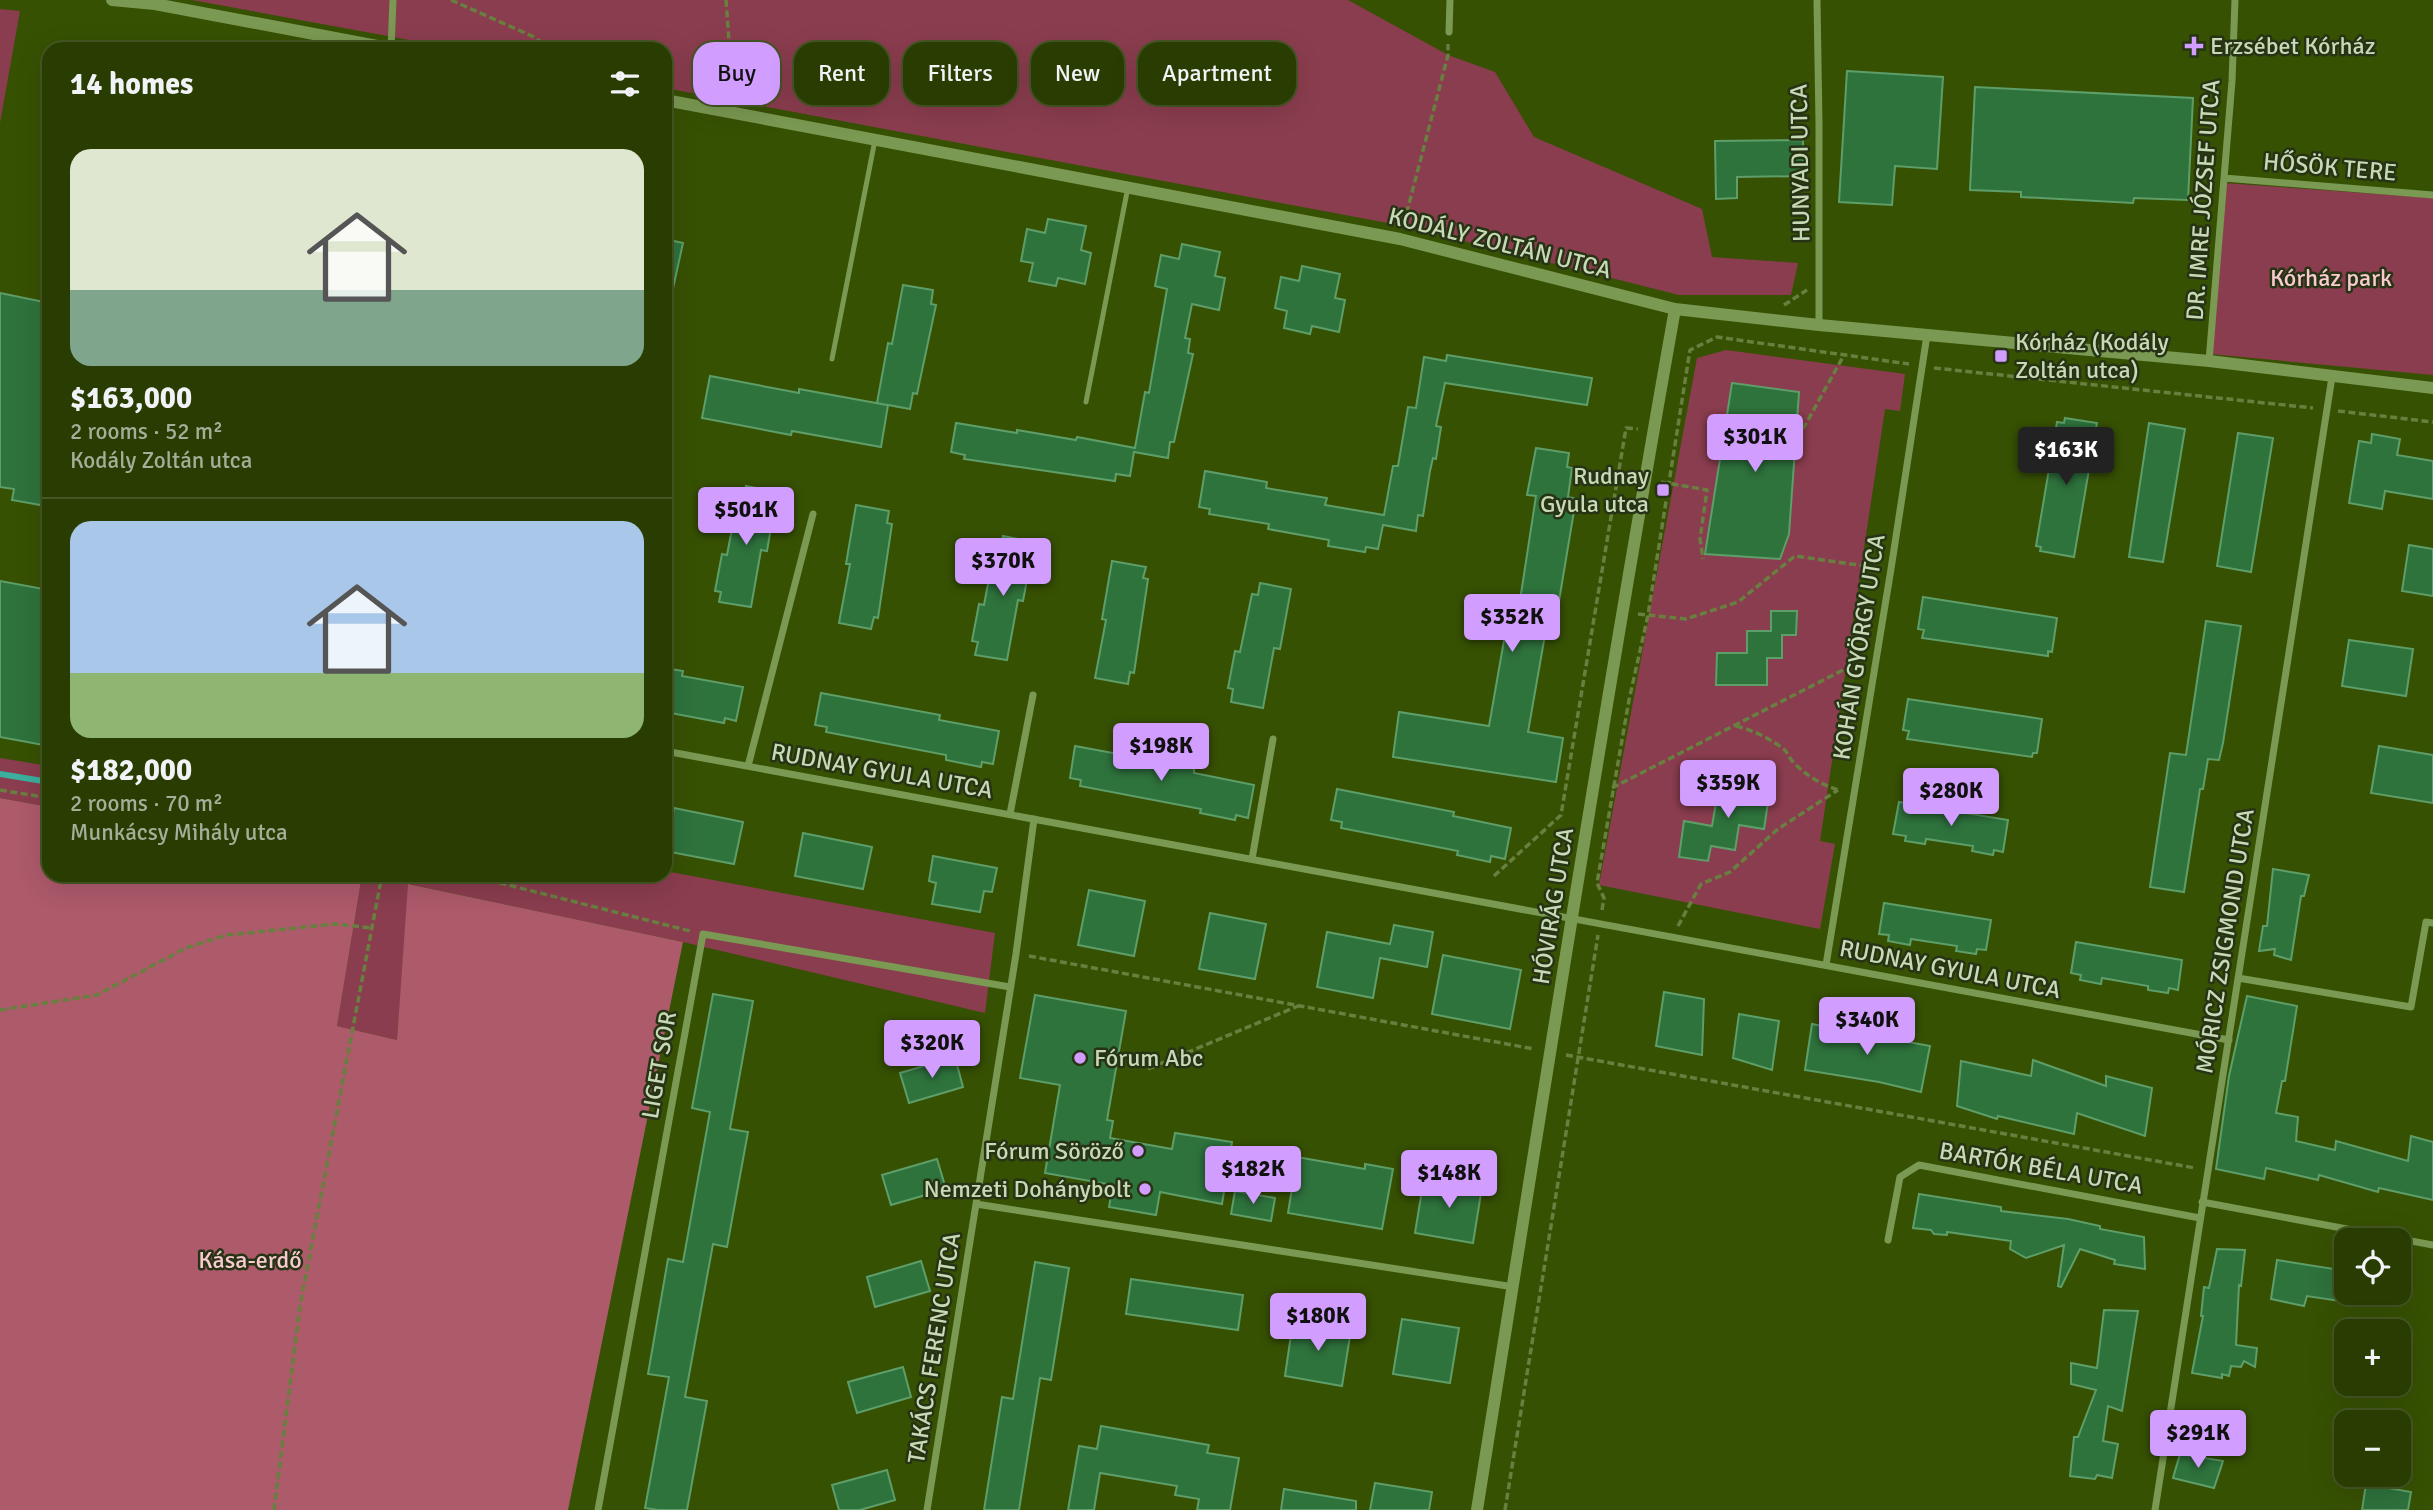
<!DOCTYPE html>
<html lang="en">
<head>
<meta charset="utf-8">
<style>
	body { margin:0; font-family:Signika,sans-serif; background:#31440c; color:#f1f3f6; height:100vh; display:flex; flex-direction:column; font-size:26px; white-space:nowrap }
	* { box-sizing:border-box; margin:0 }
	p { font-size:23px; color:#a5ae99 }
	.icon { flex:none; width:38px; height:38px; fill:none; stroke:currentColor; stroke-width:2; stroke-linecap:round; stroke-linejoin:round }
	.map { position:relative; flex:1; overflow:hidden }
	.side { position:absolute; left:42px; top:42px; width:630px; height:840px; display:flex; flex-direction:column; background:#293d02; border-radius:21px; box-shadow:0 7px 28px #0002,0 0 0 2px #455624 }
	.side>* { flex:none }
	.banner { position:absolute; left:693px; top:42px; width:665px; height:63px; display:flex; gap:14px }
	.tools { position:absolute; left:2334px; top:1228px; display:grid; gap:14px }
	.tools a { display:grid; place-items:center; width:77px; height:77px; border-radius:14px; background:#293d02; box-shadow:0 7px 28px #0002,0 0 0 2px #455624; font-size:35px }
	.price { position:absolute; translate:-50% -60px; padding:0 16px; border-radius:7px; background:#d19dfe; color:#111; font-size:23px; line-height:46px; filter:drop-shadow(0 2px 4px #0008) }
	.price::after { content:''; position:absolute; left:50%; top:42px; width:21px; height:16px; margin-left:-10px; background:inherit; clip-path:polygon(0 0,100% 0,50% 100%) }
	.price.selected { background:#222; color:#fff }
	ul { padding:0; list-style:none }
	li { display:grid; align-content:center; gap:14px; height:371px; padding:0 28px }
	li+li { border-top:2px solid #455624 }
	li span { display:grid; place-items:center; height:217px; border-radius:21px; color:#555 }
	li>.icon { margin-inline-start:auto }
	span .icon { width:126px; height:126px; fill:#fffc; stroke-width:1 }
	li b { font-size:30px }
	h2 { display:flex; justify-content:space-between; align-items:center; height:84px; padding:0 28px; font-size:30px }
	.chip { padding:0 24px; border-radius:21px; background:#293d02; box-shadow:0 7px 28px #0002,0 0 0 2px #455624; font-size:24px; line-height:63px }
	.chip.selected { background:#d19dfe; color:#111 }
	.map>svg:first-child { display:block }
	.green { fill:#8a3d4e }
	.forest { fill:#ad5a6b }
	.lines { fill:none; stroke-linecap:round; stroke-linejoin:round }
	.stream { stroke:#3caf9e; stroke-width:6 }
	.building { fill:#2e723c; stroke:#5e9e69; stroke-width:2 }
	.path { stroke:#687f3f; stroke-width:3.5; stroke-dasharray:7 3.5; stroke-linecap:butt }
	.service { stroke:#7a9952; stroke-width:5 }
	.minor { stroke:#7a9952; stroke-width:7 }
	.tertiary { stroke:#7a9952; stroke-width:12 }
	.poi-dot { fill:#d19dfe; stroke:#263315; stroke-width:2.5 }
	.labels { text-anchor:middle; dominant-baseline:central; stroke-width:5; stroke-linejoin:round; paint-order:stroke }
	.poi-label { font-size:24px; fill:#c8d9b5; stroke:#263315; text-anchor:start }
	.street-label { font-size:24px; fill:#c8d9b5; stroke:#263315 }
	.park-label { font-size:24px; fill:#facad1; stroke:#263315 }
</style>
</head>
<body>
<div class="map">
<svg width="2433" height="1510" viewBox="0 0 2433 1510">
	<rect width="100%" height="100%" fill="#375103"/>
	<path class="green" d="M192,0H1348L1448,55L1495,72L1534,137L1702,209L1712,257L1798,263L1791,295H1679L1404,226L665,88V49H458Z
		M0,9L20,11L0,123Z
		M2224,183L2433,198V375L2210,354Z
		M1726,350L1905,374L1900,411L1885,409L1820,841L1835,844L1820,929L1599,885L1697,358Z
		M0,758L49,766V807L0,798Z
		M665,871L995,933L985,1013L683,942L409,884L397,1040L337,1026L362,875H665Z"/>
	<path class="forest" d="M0,798L49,807V875H362L337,1026L397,1040L408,884L683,942L568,1510H0Z"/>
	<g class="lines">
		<path class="stream" d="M0,774L49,782"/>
	</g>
	<path class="building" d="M1847,71L1943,77L1937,169L1895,166L1892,205L1839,202Z
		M1975,87L2193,98L2188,200L2134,198L2133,203L2021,197V192L1970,190Z
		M1803,140V176L1737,177V198L1716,199L1715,141Z
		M1048,219L1086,226L1081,250L1091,253L1085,284L1058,278L1056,286L1029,281L1033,263L1021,261L1027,229L1045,233Z
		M665,239L683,243L672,293L665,292Z
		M1182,244L1220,252L1215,276L1225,278L1219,310L1192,304L1185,338L1190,339L1188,353L1193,354L1174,442H1170L1168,458L1134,452L1130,476L1116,474L1115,481L964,459L965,455L951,452L956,423L1017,433V430L1076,440L1077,437L1135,448L1145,392L1149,393L1167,289L1155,286L1161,255L1179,259Z
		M1302,266L1340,274L1335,298L1345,300L1339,332L1312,326L1310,334L1284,328L1287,311L1275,308L1281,277L1299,281Z
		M903,285L933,290L931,304L936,305L917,394L913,393L910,409L888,405L881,447L792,431L791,435L702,418L710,376L799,393V389L887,405L877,403L888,343L892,344Z
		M0,293L49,303V487L46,506L12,500L14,489L0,487Z
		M1447,355L1592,378L1587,405L1445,383L1436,426L1441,427L1436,459L1433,458L1430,471L1423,516L1418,515L1416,531L1383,525L1378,549L1366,547L1365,552L1328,546L1329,540L1268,529L1269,524L1209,514L1210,509L1199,507L1205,471L1267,482L1266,488L1327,498L1325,505L1384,515L1393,466H1398L1408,407L1416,408L1424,357L1446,361Z
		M1732,383L1799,392L1789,534L1780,559L1705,554Z
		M2065,418L2097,423L2074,557L2040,551L2041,547L2036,546L2057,422L2064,423Z
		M2149,423L2185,429L2163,562L2129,557Z
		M2238,433L2273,438L2251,572L2217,566Z
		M2372,434L2400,439L2397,455L2433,461V499L2385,491L2382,509L2349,503L2359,441L2371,443Z
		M1536,448L1569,453L1567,467L1572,468L1568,497L1576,499L1554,631L1546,629L1528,732L1563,738L1556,782L1393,757L1399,712L1489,726L1506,629H1511V624L1516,625L1519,607L1536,496L1527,495Z
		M746,486L777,492L767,551L761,550L751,607L719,602L721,592L715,591L722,554L727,555L738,497L744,498Z
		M856,505L889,511L887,523L892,524L878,618L874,617L871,629L839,623L850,564H846Z
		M1003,536L1034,542L1023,601L1018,600L1007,660L975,655L978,642L972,641L979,604L984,605L995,547L1001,548Z
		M2409,545L2433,549V596L2402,591Z
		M1112,561L1146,567L1143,578L1148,579L1134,673L1130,672L1128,684L1095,678L1106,620L1102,619Z
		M0,581L49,590V746L0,737Z
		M1260,583L1291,589L1280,649L1274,648L1263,708L1231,702L1233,689L1228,688L1235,651L1240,652L1252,594L1258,595Z
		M1923,597L2057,618L2052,652L2048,651V656L1922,638L1924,630L1918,629Z
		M1771,611H1797L1796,635H1782V658H1767V685H1716L1717,653H1747V631H1771Z
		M2206,621L2241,626L2223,743L2219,760L2208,759L2203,789H2200L2184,892L2150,887L2170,753L2186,755Z
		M2349,640L2413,649L2406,696L2342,686Z
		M665,668L683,671L682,676L743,687L736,721L725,718L724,723L665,712Z
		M821,693L940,715L939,720L999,731L993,764L982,762L981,767L946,760V755L826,732L827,727L815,725Z
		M1908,699L2042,719L2037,753H2033L2032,757L1907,739L1909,731L1903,730Z
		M1075,746L1194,768V773L1254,785L1248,818L1236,815L1235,820L1200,813L1201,809L1080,786L1081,780L1070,778Z
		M2379,746L2433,755V803L2371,793Z
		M1748,772L1772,776L1764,829L1739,825L1735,850L1711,846L1708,861L1679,857L1684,821L1712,826L1717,797L1743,801Z
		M1337,789L1454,812L1453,816L1511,828L1505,859L1491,856L1490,862L1457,855L1458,851L1341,828L1342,822L1331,820Z
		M1899,802L2008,820L2003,852L1994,850L1993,855L1972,851L1973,846L1926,839L1925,844L1905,841L1906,836L1893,834Z
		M674,808L743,822L734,864L665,851Z
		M803,833L872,847L863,889L795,876Z
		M933,856L997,868L992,892L984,891L980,912L932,904L936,883L929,881Z
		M2273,869L2309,875L2304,896H2301L2291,960L2274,955L2275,949L2259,951L2263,926H2267Z
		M1089,890L1145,901L1134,956L1078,945Z
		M1884,903L1991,920L1986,950L1977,949L1976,954L1956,951L1957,946L1911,939L1910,945L1888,941L1889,935L1879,934Z
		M1210,913L1266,924L1255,979L1199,969Z
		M1394,925L1433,932L1427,967L1380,958L1373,998L1317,987L1327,932L1390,944Z
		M2076,942L2182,960L2178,990L2169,988L2168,993L2148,990V986L2102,978L2101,984L2080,980L2081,975L2071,973Z
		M1443,955L1521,970L1510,1029L1432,1014Z
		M1664,992L1704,999L1702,1055L1656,1046Z
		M713,994L753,1001L730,1129L748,1132L727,1247L713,1244L685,1397L707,1401L687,1510H658L645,1508L669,1377L648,1374L668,1259L683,1262L710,1112L692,1108Z
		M1035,995L1126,1011L1107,1120L1113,1121L1110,1138L1172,1149L1175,1133L1232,1142L1222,1204L1160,1192L1156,1215L1109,1207L1113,1185L1045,1173L1060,1085L1020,1078Z
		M2247,996L2297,1006L2285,1081H2282L2276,1113L2298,1117L2296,1141L2335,1150L2336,1141L2408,1161L2411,1136L2433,1142V1200L2379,1188L2378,1192L2319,1175L2318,1180L2266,1168L2264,1179L2216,1169L2229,1076Z
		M1739,1014L1779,1021L1772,1070L1733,1058Z
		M1812,1024L1930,1046L1921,1092L1879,1082L1805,1070Z
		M955,1057L963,1087L909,1103L900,1073Z
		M2033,1060L2106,1086V1076L2152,1088L2145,1136L2077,1113L2074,1134L1998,1116L1997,1119L1957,1106L1961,1061L2031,1076Z
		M1297,1157L1365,1169V1164L1393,1169L1382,1229L1288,1213Z
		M937,1159L946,1189L891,1205L882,1175Z
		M1424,1178L1482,1187L1473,1243L1415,1233Z
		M1235,1191L1275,1198L1271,1221L1231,1214Z
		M1919,1194L2001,1207V1211L2068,1219L2100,1226V1229L2144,1237L2145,1269L2114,1264L2115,1260L2080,1249L2061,1287L2058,1286L2064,1245L2026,1258L2010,1249L2011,1241L1947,1232V1235L1934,1234L1931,1230L1913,1228Z
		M2217,1249L2245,1250L2241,1286L2239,1285L2236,1345L2257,1348L2255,1367L2244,1361L2241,1367L2231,1366L2229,1376L2222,1374V1378L2192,1373L2203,1316H2201L2204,1287L2209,1288Z
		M2277,1260L2347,1271V1302L2307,1296L2304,1306L2271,1299Z
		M921,1261L930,1291L875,1307L867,1277Z
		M1035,1262L1069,1268L1051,1380L1040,1378L1019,1510H984L1002,1397L1013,1399Z
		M1131,1279L1243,1295L1238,1330L1126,1314Z
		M2104,1310L2138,1311L2122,1411L2108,1406L2103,1441L2118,1444L2112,1478L2097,1475L2095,1479L2070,1476L2074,1437H2078L2096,1390L2071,1384V1363L2097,1368Z
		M1402,1319L1459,1328L1450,1383L1393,1374Z
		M1293,1321L1351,1330L1342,1386L1285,1376Z
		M903,1367L911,1397L857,1413L848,1382Z
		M1101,1426L1209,1445L1207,1453L1239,1458L1230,1510H1197L1199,1499L1175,1495L1177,1486L1100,1473L1094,1510H1068L1079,1446L1097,1449Z
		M2180,1454L2223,1461L2214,1488L2173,1478Z
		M887,1470L895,1500L860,1510H839L832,1485Z
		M1375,1483L1432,1492L1429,1510H1370Z
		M2366,1484L2411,1492L2408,1510H2362Z
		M1284,1489L1356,1501V1510H1281Z"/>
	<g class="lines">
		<path class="path" d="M451,0L534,37L551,49
			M726,0L733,96
			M1404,223L1448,55V44
			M1784,305L1807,290
			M1934,368L2313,408
			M2338,411L2433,422
			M1803,429L1844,355
			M1661,482L1707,490L1700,539L1703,559
			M1638,614L1686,619L1738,602L1795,556L1880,568
			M1736,726C1752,730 1767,737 1781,747C1788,751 1789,759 1795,764C1808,777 1821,784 1838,790
			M1612,788L1843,670
			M0,790L49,798
			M469,875L690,931
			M1494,876L1561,815L1626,428L1638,429
			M1602,910L1604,898L1597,883L1629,700L1648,615L1690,350L1717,337L1909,364
			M1678,926L1701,884L1730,872L1778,829L1838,790
			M1029,956L1534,1049
			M0,1010L97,995L186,948L227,935L335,924L372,928
			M1566,1055L2195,1168
			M1148,1069L1298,1006
			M274,1510L300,1306L382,875
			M1505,1510L1598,935"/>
		<path class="service" d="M832,359L875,140
			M1086,402L1128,187"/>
		<path class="minor" d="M1817,0L1819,124V325
			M1449,32L1450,0
			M391,49L393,0
			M2224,178L2433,195
			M2209,361L2232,81L2235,0
			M665,751L2229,1040
			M748,766L813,514
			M1010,814L1033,695
			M1252,859L1273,739
			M1826,965L1891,569L1927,335
			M2238,978L2411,1007L2426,922L2433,923
			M2202,1202L2433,1245
			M976,1204L1514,1287
			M1888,1240L1900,1177L1919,1165L2200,1218
			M598,1510L703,934L1010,987
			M927,1510L1016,954L1034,819
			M2155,1510L2332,377"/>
		<path class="tertiary" d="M112,0L155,4L393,49
			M665,100L1400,239L1675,309L1819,325L2209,361L2433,388
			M1477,1510C1541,1109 1604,708 1675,309"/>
	</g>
	<g class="poi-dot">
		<path d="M2190.5 35.5h7v7h7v7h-7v7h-7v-7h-7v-7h7z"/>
		<rect x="1994" y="349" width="14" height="14" rx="3.5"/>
		<rect x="1656" y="483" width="14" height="14" rx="3.5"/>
		<circle cx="1080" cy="1058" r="7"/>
		<circle cx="1138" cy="1151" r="7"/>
		<circle cx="1145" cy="1189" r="7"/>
	</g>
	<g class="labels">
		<g class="poi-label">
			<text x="2210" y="46">Erzsébet Kórház</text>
			<text x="2015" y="342">Kórház (Kodály<tspan x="2015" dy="28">Zoltán utca)</tspan></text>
			<text x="1649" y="476" text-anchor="end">Rudnay<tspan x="1649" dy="28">Gyula utca</tspan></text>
			<text x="1094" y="1058">Fórum Abc</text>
			<text x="1124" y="1151" text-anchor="end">Fórum Söröző</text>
			<text x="1131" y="1189" text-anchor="end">Nemzeti Dohánybolt</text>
		</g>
		<g class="street-label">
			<text transform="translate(1800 163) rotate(-91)">HUNYADI UTCA</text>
			<text transform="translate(2330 167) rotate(5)">HŐSÖK TERE</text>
			<text transform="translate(2203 200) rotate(-86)">DR. IMRE JÓZSEF UTCA</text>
			<text transform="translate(1500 243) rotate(14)">KODÁLY ZOLTÁN UTCA</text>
			<text transform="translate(1859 647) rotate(-81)">KOHÁN GYÖRGY UTCA</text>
			<text transform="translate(882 771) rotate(10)">RUDNAY GYULA UTCA</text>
			<text transform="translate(1553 906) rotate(-81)">HÓVIRÁG UTCA</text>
			<text transform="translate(2225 941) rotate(-81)">MÓRICZ ZSIGMOND UTCA</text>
			<text transform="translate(1950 969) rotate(11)">RUDNAY GYULA UTCA</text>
			<text transform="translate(659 1065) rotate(-80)">LIGET SOR</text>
			<text transform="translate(2041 1168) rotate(10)">BARTÓK BÉLA UTCA</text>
			<text transform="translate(934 1348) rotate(-81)">TAKÁCS FERENC UTCA</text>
		</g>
		<g class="park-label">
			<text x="2331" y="278">Kórház park</text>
			<text x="250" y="1260">Kása-erdő</text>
		</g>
	</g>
</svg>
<div class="tools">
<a><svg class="icon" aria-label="locate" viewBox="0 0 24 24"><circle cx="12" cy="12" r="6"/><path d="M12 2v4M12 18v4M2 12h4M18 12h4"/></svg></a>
<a>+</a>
<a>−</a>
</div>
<b class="price" style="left:1755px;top:474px">$301K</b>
<b class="price selected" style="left:2066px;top:487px">$163K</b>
<b class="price" style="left:746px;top:547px">$501K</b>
<b class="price" style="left:1003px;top:598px">$370K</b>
<b class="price" style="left:1512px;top:654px">$352K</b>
<b class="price" style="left:1161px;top:783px">$198K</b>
<b class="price" style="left:1728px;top:820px">$359K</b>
<b class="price" style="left:1951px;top:828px">$280K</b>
<b class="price" style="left:1867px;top:1057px">$340K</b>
<b class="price" style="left:932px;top:1080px">$320K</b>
<b class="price" style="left:1253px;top:1206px">$182K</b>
<b class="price" style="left:1449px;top:1210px">$148K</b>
<b class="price" style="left:1318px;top:1353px">$180K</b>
<b class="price" style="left:2198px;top:1470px">$291K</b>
<div class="banner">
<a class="chip selected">Buy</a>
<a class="chip">Rent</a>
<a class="chip">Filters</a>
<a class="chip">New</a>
<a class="chip">Apartment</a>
</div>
<section class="side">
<h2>14 homes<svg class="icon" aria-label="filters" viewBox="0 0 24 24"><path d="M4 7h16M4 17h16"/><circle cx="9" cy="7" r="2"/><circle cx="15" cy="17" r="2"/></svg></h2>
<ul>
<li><span style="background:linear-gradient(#dfe7d0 65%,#7fa58c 0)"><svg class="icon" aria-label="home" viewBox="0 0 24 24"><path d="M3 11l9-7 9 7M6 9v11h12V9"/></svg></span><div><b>$163,000</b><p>2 rooms · 52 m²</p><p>Kodály Zoltán utca</p></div></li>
<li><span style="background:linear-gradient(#a9c7e8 70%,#8fb573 0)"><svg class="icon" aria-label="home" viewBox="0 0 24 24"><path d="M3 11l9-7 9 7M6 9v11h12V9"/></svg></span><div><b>$182,000</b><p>2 rooms · 70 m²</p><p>Munkácsy Mihály utca</p></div></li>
</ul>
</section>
</div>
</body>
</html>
